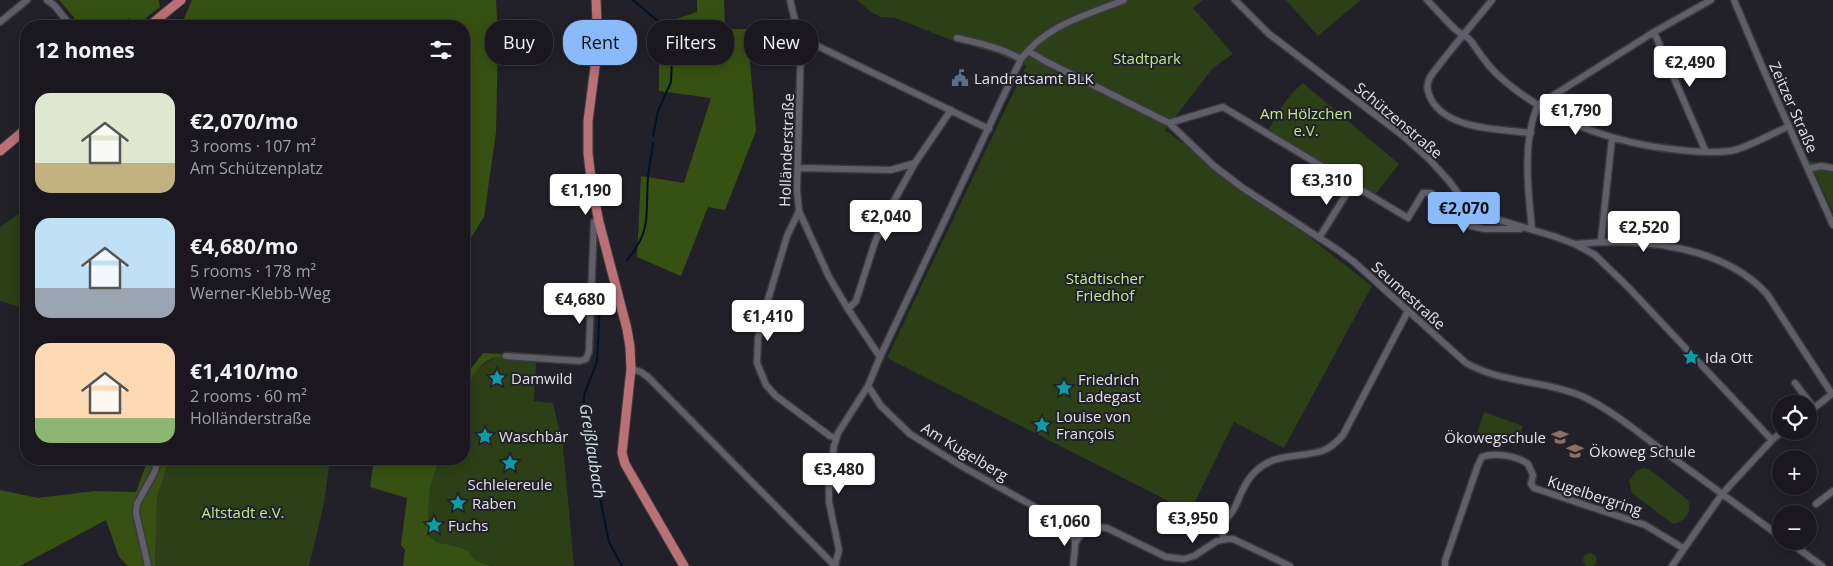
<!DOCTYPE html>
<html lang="en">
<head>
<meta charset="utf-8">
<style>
	body { margin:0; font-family:"Open Sans",sans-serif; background:#232127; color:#f1f3f6; height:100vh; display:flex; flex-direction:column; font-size:19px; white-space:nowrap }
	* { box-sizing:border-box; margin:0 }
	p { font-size:16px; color:#9fa0a4 }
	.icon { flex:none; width:28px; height:28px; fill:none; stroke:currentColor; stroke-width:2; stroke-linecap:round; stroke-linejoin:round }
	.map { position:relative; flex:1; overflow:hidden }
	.details { position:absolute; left:20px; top:20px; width:450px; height:445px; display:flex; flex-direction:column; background:#1a181e; border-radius:20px; box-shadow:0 2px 12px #0003,0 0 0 1px #38373c }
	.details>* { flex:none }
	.banner { position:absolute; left:485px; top:20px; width:475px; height:45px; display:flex; gap:10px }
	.fabs { position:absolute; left:1772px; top:395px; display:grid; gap:10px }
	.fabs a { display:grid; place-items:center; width:45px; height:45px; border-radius:50%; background:#1a181e; box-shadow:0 2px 12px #0003,0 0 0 1px #38373c; font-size:25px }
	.price { position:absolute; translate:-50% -42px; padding:0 11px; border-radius:5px; background:#fff; color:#222; font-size:16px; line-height:32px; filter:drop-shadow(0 1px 2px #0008) }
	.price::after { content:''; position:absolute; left:50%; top:30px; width:15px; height:11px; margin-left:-8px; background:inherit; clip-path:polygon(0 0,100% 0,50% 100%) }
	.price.active { background:#8abafc; color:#111 }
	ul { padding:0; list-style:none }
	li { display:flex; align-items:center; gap:15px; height:125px; padding:0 15px }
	li span { display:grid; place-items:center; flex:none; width:140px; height:100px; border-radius:15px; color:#555 }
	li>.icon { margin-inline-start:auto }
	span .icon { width:60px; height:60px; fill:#fffc; stroke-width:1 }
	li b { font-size:21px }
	h2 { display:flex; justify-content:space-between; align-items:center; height:60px; padding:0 15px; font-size:21px }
	.tag { padding:0 18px; border-radius:20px; background:#1a181e; box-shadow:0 2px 12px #0003,0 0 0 1px #38373c; font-size:18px; line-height:45px }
	.tag.active { background:#8abafc; color:#111 }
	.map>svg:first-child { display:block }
	.green { fill:#2c3f16 }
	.forest { fill:#375113 }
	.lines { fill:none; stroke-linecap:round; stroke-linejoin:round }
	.stream { stroke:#001329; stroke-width:2 }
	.minor-casing { stroke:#3b3a40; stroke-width:9 }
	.major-casing { stroke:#3b3a40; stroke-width:11 }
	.minor { stroke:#605e68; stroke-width:6 }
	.major { stroke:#b97175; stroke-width:9 }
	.labels { text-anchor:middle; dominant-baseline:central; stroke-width:4; stroke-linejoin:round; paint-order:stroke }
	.park-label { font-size:15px; fill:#bfea92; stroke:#222028 }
	.poi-label { font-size:15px; fill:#e3e2e8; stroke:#222028; text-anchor:start }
	.street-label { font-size:15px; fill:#e3e2e8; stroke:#222028 }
	.water-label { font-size:16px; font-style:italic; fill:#d6e4f2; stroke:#222028 }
</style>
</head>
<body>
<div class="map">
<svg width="1833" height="566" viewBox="0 0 1833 566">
	<rect width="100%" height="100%" fill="#222028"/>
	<path class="green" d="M857,0H1203L1193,8L1233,54L1213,68L1165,130L1271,207L1372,286L1284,448L1234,422L1190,512L887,358L1026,66L995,53L953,41L909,23L895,18L881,17L871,12Z
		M1286,0H1361L1318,36Z
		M1303,83L1399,164L1375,195L1268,131C1278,112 1287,96 1303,83Z
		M1809,161L1833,166V212Z
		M26,209V317L20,307L0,301V227Z
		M495,357L536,363L534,401L553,403L563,446L574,566H491L475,560L468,551L455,546L436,542L428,535C429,506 425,485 441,459H464C464,432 458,397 473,374C479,366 487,362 495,357Z
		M1484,412L1523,426L1516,446L1477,433Z
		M168,459H330L324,504L309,566H155L157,497L167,467Z
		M1643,468L1649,469L1688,500C1692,511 1686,521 1674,524L1670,522L1632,493L1629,481L1636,471Z
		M1583 560a7 7 0 1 1 14 0a7 7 0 1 1-14 0Z"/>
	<path class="forest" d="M59,0H159L160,7L137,25L129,18L118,26H81Z
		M192,0H496L498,38L496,132L484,217L464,249V26H181Z
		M697,0H724L725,29H747L756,131L725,210L708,207L681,276L637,257L641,176L684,183L711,98L659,91V46L684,35L667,22L697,12Z
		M483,353L536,356V363C529,362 498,356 493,358C474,365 468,385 464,402V375H466Z
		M148,459H168L167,467L157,497L155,566H128L119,557L106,520L20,566H0V490L38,498L95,491L136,492Z
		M374,459H441C426,485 429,506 428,535L436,542L455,546L468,551L475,560L491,566H403L405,550L401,545L407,498L370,487Z"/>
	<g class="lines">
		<path class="stream" d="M633,0L673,34L671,82L658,111L653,136
			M627,260C653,229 645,214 648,177C649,165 652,154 653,143
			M600,304L597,362L584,395V410L591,450L599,470L597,483L609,542L622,566"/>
		<g class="minor-casing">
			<path id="minor" d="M47,0L54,5L71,26
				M790,0L798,33L801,38L797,190L799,211L787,236L764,313L758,338L757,363L766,385L776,396L830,436L836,438
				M1235,0L1269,34L1402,135L1429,159L1449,181L1466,204L1476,213L1553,236L1575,244L1595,255L1629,288L1772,440
				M1427,0C1437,10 1446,21 1456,30C1461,34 1467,36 1471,41C1480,54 1488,67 1500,77C1549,121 1615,144 1680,150C1696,152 1713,153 1730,151C1743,150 1776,132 1789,126
				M1492,0C1471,26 1450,50 1430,77C1426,85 1427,91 1431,99C1447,130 1500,129 1531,133
				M1734,0L1764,71L1833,225
				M159,18L165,26
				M0,22L27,0
				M1654,32L1706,152
				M801,38L989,129
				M957,38C979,43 1002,48 1021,59
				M1028,51L1045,61L1169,123L1214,166L1243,188L1338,250L1354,262L1466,363C1503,384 1547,380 1586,398C1612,411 1635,430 1658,447C1699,477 1740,507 1781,537
				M1169,123L1223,107L1408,218L1423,193H1431L1471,226L1485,229H1520
				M799,168L891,170L915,163
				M1808,169L1821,166L1833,168
				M799,211L829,277L848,309L880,357
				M1532,229C1528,191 1522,141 1538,105L1654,32L1711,0
				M1319,238L1352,185
				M1601,241L1612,138
				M1576,244C1638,238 1721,244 1767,294L1832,394
				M848,309L856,301L875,242L890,208L915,163L951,110
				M506,356L580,361L586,359L589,351L594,222H599
				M631,369L641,372L649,378L835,566
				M1795,383L1814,408
				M868,386L881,406L910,434L963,467L1064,523L1107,528L1166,557L1184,559L1194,556L1217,541L1227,539H1233L1290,566
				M1809,412L1833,393
				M1816,504L1833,491
				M1064,523C1079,537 1075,547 1073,566
				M1223,539C1221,518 1228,521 1236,505C1241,493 1246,480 1256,471C1274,453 1299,458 1322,451C1331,448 1337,442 1343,435L1408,311
				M1788,541L1822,566
				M1076,542L1081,534L1091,527
				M148,566L136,513L137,504L155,471L158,459
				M835,566L839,550L829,502V480L834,446L838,433L868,386L880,357L1021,59C1048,24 1085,16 1124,0
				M1445,566V561L1478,465L1482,457C1495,452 1517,456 1528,464L1533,475L1531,484L1534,488L1645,525L1683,548
				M1672,566L1722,494L1772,440L1783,431"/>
		</g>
		<g class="major-casing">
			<path id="major" d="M596,0L598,44L588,121V153L592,187L599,222L627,329L630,347L631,369L622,453L625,464L684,566
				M149,26L181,0
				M0,151L26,129"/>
		</g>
		<use href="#minor" class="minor"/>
		<use href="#major" class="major"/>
	</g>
	<defs>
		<g id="civic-bare" transform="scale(1.35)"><path d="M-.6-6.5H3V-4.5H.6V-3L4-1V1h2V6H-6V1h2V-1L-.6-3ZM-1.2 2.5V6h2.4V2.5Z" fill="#5c6f8a" stroke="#222028" stroke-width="2.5" paint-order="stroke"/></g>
		<g id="sight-bare" transform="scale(1.35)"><path d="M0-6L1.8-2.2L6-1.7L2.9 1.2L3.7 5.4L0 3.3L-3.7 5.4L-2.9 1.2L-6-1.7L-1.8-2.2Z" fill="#0f9aa8" stroke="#222028" stroke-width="2.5" paint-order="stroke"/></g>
		<g id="school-bare" transform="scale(1.35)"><path d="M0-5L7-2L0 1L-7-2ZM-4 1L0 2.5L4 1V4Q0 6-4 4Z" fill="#8d6e63" stroke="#222028" stroke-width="2.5" paint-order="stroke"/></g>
	</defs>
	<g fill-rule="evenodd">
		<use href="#civic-bare" x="960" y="78"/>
		<use href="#sight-bare" x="1691" y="357"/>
		<use href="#sight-bare" x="497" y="378"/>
		<use href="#sight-bare" x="1064" y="388"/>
		<use href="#sight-bare" x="1042" y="425"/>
		<use href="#sight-bare" x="485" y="436"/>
		<use href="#school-bare" x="1560" y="437"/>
		<use href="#school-bare" x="1575" y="451"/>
		<use href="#sight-bare" x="510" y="463"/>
		<use href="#sight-bare" x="458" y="503"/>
		<use href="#sight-bare" x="434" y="525"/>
	</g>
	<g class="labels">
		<g class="park-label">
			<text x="1147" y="58">Stadtpark</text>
			<text x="1306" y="113">Am Hölzchen<tspan x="1306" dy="17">e.V.</tspan></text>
			<text x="1105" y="278">Städtischer<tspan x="1105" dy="17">Friedhof</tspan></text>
			<text x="243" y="512">Altstadt e.V.</text>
		</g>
		<g class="poi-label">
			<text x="974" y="78">Landratsamt BLK</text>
			<text x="1705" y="357">Ida Ott</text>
			<text x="511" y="378">Damwild</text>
			<text x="1078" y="379">Friedrich<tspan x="1078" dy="17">Ladegast</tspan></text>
			<text x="1056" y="416">Louise von<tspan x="1056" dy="17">François</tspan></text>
			<text x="499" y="436">Waschbär</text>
			<text x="1546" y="437" text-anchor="end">Ökowegschule</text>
			<text x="1589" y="451">Ökoweg Schule</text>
			<text x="510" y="484" text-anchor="middle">Schleiereule</text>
			<text x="472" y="503">Raben</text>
			<text x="448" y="525">Fuchs</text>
		</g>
		<g class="street-label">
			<text transform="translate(1794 107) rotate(66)">Zeitzer Straße</text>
			<text transform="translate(1399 120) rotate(40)">Schützenstraße</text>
			<text transform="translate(786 150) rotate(-88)">Holländerstraße</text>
			<text transform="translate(1409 295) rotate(42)">Seumestraße</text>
			<text transform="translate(965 451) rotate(31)">Am Kugelberg</text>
			<text transform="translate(1595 495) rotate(18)">Kugelbergring</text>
		</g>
		<g class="water-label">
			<text transform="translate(593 451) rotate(81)">Greißlaubach</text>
		</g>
	</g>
</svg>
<div class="fabs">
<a><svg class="icon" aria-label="locate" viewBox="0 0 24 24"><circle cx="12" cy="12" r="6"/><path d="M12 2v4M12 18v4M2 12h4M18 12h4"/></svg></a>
<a>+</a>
<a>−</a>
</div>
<b class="price" style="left:1690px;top:88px">€2,490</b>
<b class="price" style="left:1576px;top:136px">€1,790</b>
<b class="price" style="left:1327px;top:206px">€3,310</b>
<b class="price" style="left:586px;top:216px">€1,190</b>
<b class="price active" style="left:1464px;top:234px">€2,070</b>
<b class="price" style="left:886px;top:242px">€2,040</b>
<b class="price" style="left:1644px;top:253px">€2,520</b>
<b class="price" style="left:580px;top:325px">€4,680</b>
<b class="price" style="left:768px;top:342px">€1,410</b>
<b class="price" style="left:839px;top:495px">€3,480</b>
<b class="price" style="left:1193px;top:544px">€3,950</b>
<b class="price" style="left:1065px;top:547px">€1,060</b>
<div class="banner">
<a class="tag">Buy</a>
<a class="tag active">Rent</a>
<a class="tag">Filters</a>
<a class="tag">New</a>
</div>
<section class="details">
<h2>12 homes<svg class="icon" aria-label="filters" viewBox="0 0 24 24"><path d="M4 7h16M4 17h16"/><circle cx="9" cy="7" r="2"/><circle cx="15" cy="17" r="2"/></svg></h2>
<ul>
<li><span style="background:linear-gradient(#dfe7d0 70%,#c2b280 0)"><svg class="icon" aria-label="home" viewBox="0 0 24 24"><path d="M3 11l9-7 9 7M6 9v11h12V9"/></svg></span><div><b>€2,070/mo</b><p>3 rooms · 107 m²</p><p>Am Schützenplatz</p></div></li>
<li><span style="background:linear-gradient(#bfe0f5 70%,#9aa5b1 0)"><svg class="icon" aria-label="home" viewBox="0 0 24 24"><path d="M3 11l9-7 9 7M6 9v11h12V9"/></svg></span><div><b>€4,680/mo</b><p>5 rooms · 178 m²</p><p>Werner-Klebb-Weg</p></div></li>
<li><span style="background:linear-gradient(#ffd9b3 75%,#8fb573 0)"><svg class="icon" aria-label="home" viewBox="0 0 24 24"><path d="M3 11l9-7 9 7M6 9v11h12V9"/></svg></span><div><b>€1,410/mo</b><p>2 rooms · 60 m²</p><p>Holländerstraße</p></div></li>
</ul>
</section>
</div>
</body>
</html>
